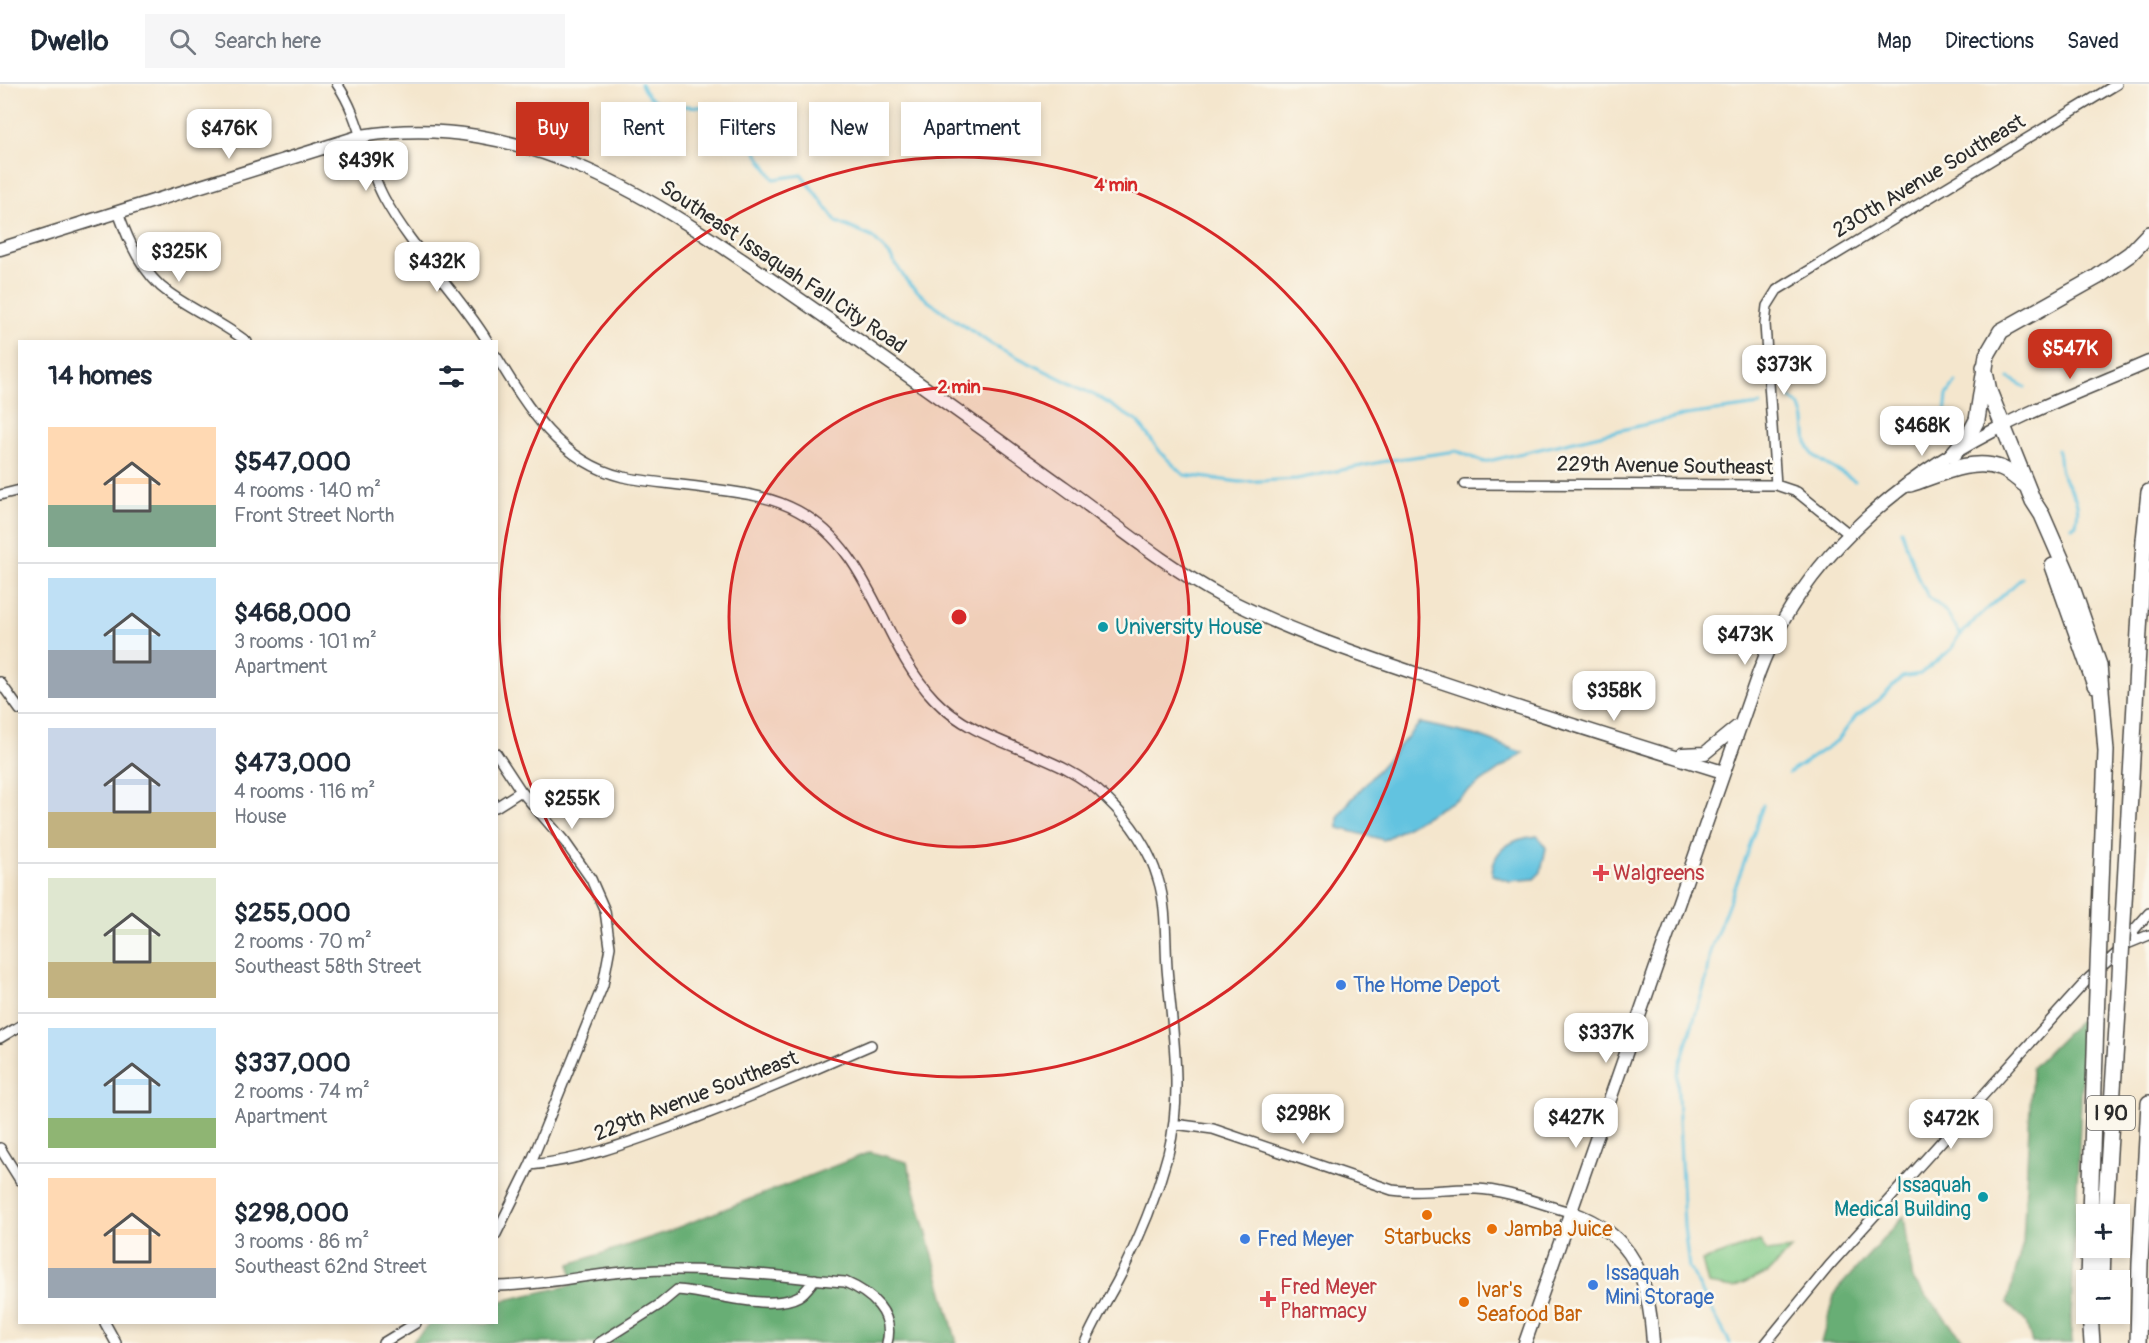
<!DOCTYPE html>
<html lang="en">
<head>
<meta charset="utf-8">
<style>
	body { margin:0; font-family:Pangolin,sans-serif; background:#f6f6f7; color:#1f2937; height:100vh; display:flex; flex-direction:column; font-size:22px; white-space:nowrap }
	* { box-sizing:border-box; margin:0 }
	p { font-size:20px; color:#747a83 }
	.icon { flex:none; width:33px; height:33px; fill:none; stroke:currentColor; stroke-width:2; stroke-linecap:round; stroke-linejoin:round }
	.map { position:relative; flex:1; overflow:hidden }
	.side { position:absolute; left:18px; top:256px; width:480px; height:984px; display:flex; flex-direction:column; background:#fff; border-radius:0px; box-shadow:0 3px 9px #0003 }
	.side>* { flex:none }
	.hud { position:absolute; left:516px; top:18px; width:570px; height:54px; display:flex; gap:12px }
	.buttons { position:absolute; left:2076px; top:1120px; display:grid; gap:12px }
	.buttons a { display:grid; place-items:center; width:54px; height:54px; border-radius:0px; background:#fff; box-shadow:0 3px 9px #0003; font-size:30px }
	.price { position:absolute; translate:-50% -51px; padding:0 14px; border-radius:12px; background:#fff; color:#222; font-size:20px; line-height:39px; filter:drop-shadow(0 2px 3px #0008) }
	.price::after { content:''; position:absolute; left:50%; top:36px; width:18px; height:14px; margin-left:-9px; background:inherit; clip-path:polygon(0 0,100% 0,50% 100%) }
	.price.on { background:#c8321e; color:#fff }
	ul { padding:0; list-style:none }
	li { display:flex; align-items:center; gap:18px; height:150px; padding:0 30px }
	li+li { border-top:2px solid #e0e1e3 }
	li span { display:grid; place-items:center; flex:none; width:168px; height:120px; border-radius:0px; color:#555 }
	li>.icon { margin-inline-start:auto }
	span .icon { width:72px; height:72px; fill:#fffc; stroke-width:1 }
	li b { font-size:26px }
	h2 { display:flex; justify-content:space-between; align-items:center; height:72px; padding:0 30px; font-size:26px }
	.tag { padding:0 21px; border-radius:0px; background:#fff; box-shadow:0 3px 9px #0003; font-size:21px; line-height:54px }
	.tag.on { background:#c8321e; color:#fff }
	header { display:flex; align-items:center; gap:36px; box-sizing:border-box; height:84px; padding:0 30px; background:#fff; border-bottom:2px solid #e0e1e3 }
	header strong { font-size:28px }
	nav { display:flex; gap:33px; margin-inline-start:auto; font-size:21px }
	.search { width:420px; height:54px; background:#f6f6f7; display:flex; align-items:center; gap:15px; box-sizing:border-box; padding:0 21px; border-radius:0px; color:#747a83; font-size:22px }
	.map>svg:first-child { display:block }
	.green { fill:#80ca87; stroke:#567a59; stroke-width:1.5 }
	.forest { fill:#68ae74; stroke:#4a6c50; stroke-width:1.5 }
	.water { fill:#62c3e0; stroke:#467786; stroke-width:1.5 }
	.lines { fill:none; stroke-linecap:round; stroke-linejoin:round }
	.stream { stroke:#62c3e0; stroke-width:3 }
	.minor-casing { stroke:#494743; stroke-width:12 }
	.major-casing { stroke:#494743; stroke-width:15 }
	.highway-casing { stroke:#494743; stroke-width:18 }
	.minor { stroke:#fff; stroke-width:9 }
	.major { stroke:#fff; stroke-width:12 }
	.highway { stroke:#fff; stroke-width:15 }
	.highway-bridge-casing { stroke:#494743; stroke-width:18; stroke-linecap:butt }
	.highway-bridge { stroke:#fff; stroke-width:15 }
	.ring { fill:none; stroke:#d62828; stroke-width:3 }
	.culture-dot { fill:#0f9aa8; stroke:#fbf7ec; stroke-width:2 }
	.health-dot { fill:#e0444e; stroke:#fbf7ec; stroke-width:2 }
	.shop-dot { fill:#3f7fe0; stroke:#fbf7ec; stroke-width:2 }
	.food-dot { fill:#e8710a; stroke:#fbf7ec; stroke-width:2 }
	.labels { text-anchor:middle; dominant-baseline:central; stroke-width:5; stroke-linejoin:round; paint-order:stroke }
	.shield { fill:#fbf7ec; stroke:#696865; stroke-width:1.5 }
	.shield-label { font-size:20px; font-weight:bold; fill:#2b2b2b }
	.street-label { font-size:21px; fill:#2b2b2b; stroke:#fbf7ec }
	.culture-label { font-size:21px; fill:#0d838f; stroke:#fbf7ec; text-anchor:start }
	.health-label { font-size:21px; fill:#be3a42; stroke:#fbf7ec; text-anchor:start }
	.shop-label { font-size:21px; fill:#366cbe; stroke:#fbf7ec; text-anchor:start }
	.food-label { font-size:21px; fill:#c56008; stroke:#fbf7ec; text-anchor:start }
	.centre { fill:#d62828; stroke:#fbf7ec; stroke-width:3 }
	.ring-label { font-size:18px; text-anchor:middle; font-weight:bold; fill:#d62828; stroke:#fbf7ec; stroke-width:5; stroke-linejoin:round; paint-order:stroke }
</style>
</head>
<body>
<header>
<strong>Dwello</strong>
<div class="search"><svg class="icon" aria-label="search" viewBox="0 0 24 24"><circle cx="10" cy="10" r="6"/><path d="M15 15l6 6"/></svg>Search here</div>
<nav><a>Map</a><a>Directions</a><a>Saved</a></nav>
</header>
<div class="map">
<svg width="2149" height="1259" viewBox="0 0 2149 1259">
	<rect width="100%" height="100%" fill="#fbf7ec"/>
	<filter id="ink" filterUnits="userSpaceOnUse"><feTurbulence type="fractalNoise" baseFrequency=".0167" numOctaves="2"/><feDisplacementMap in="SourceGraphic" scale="12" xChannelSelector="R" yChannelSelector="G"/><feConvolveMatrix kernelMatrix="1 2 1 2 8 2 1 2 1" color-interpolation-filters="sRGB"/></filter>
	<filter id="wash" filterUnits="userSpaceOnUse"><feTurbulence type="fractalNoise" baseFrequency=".008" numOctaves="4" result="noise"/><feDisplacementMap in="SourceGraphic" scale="24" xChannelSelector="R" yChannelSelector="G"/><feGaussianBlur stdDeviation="1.35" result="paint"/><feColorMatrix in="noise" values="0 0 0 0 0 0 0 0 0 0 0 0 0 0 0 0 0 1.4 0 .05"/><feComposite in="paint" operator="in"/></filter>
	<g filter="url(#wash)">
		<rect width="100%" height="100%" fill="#f4e6cd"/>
		<path class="green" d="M1760,1157L1767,1168L1791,1165L1768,1189L1733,1204L1708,1200L1702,1177Z"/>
		<path class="forest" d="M2085,931L2071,1234L2072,1259H2032L2026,1238L2007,1219L2023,1159L2032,984Z
			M870,1068L907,1078L957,1259H411L431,1239H496L497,1218L572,1201L570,1180L661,1150Z
			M1904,1132L1913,1196L1966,1259H1821L1835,1208Z"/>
		<path class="water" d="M1420,639L1478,652L1523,669L1458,714L1384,756L1338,744V734L1344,724Z
			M1538,752L1546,764L1541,788L1534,795L1509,797L1492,791C1492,764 1514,754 1538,752Z"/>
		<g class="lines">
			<path class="stream" d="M641,0C654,36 703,12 728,31C738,38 765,82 774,95L802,91L837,138L872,153L889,170L906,196L928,217L991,260L1098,313L1138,338L1161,369L1184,391L1240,398L1297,395L1391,376L1457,367L1484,378L1686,331L1760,321
				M2009,294L2025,303
				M1790,314C1815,329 1799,353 1812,369C1823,382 1842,387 1855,397
				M1945,331L1947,311L1956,298
				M2057,366C2061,374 2058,383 2062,390C2071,411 2082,414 2076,440L2072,443
				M1901,446L1918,494L1928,512L1945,527L1961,551
				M1789,689L1838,656L1856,632L1879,616L1902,593L1920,590L1952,565L1955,557L1975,536L2022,494
				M1730,1259L1689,1184L1684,1143L1677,990L1705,900L1710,867L1743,782L1763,721"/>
		</g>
	</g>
	<g filter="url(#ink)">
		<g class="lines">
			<g class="minor-casing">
				<path id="minor" d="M337,0C361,34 364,77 384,114C412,166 457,207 488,258
					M118,128C128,156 143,191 169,209C194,227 223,239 247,258
					M496,272C527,323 560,378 623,393C651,399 683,400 712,405C742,409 771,412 798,427C872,467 880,558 934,615C980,664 1059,666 1106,714C1129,736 1149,764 1158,795C1167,823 1165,855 1167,884C1172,945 1184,1010 1168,1070C1156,1114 1138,1158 1117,1198C1106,1218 1094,1238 1085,1259
					M1464,400L1776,401L1797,408L1849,450
					M1776,401L1765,240L1767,222L1777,206L2117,0
					M0,411L20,406
					M0,598L20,626
					M496,669L521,707L565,758L591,795L605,827L610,863L603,901L530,1081L496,1150
					M496,723L521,707
					M2132,857L2134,846L2149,829
					M0,954L20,942
					M1174,1040L1213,1045L1392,1106C1420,1110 1448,1104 1476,1105C1507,1106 1540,1120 1570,1128
					M0,1064L20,1096
					M530,1081C586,1076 636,1056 688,1037C750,1013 810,988 871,961
					M496,1202C544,1202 591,1189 638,1187C707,1183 776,1192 845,1198C871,1209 895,1229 887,1259
					M105,1239L116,1259
					M383,1259L416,1239
					M599,1259L659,1221L677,1206C711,1208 771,1228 799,1212C805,1209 810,1201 815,1195
					M1766,1259L1829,1182L2089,894L2127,860L2149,851"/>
			</g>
			<g class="major-casing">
				<path id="major" d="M0,165L361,52C526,25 660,119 789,208C882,272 973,338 1065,404C1116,441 1167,483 1223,513C1287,546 1355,569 1423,592C1523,626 1623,657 1723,688
					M1682,670L1705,669L1738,642
					M1570,1128C1635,1150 1649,1195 1653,1259
					M1525,1259L1759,588C1799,481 1891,400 1991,348C2041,321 2096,301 2149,278"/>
			</g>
			<g class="highway-casing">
				<path id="highway" d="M1984,283L1989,307L2033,417L2042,431L2066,486L2099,581L2106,667L2102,774
					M1952,371L1969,351L1977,336L1987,271L2001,247L2097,193L2130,170L2149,150
					M1910,400C1936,392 1972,373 2000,384C2010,387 2018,396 2027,402
					M2053,482L2095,601
					M2127,765L2144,456L2149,408
					M2090,1131L2096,936
					M2105,1131L2118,927
					M2088,1197L2089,1164
					M2102,1197L2103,1164
					M2090,1230L2092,1259
					M2138,1259L2140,1179L2149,1019"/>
			</g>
			<use href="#minor" class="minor"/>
			<use href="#major" class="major"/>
			<use href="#highway" class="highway"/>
			<g class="highway-bridge-casing">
				<path id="highway-bridge" d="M2118,927L2127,765
					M2096,936L2102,774"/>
			</g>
			<use href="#highway-bridge" class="highway-bridge"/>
		</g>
	</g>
	<circle cx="959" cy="533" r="230" fill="#d62828" fill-opacity=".12"/>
	<g class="ring">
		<circle cx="959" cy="533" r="230"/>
		<circle cx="959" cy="533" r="460"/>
	</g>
	<g class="culture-dot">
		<circle cx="1103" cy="543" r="6"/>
		<circle cx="1983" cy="1113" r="6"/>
	</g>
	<g class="health-dot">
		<path d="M1598 780h6v6h6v6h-6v6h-6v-6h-6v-6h6z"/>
		<path d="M1265 1206h6v6h6v6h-6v6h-6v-6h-6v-6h6z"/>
	</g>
	<g class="shop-dot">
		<circle cx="1341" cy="901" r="6"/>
		<circle cx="1245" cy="1155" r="6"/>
		<circle cx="1593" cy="1201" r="6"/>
	</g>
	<g class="food-dot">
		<circle cx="1427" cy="1131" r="6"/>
		<circle cx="1492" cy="1145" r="6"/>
		<circle cx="1464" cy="1218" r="6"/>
	</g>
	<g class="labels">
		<rect class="shield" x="2087" y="1012" width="48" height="34" rx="4.5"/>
		<g class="shield-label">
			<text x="2111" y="1029">I 90</text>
		</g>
		<g class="street-label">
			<text transform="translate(1929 92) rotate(-31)">230th Avenue Southeast</text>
			<text transform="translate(783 183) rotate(34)">Southeast Issaquah Fall City Road</text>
			<text transform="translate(1665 382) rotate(1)">229th Avenue Southeast</text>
			<text transform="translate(696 1012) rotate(-21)">229th Avenue Southeast</text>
		</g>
		<g class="culture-label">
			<text x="1115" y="543">University House</text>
			<text x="1971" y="1101" text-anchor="end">Issaquah<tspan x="1971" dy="24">Medical Building</tspan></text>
		</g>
		<g class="health-label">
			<text x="1613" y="789">Walgreens</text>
			<text x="1280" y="1203">Fred Meyer<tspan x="1280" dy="24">Pharmacy</tspan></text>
		</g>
		<g class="shop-label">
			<text x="1353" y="901">The Home Depot</text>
			<text x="1257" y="1155">Fred Meyer</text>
			<text x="1605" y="1189">Issaquah<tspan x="1605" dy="24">Mini Storage</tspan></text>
		</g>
		<g class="food-label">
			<text x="1504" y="1145">Jamba Juice</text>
			<text x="1427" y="1153" text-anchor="middle">Starbucks</text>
			<text x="1476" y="1206">Ivar's<tspan x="1476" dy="24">Seafood Bar</tspan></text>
		</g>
	</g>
	<circle cx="959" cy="533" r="9" class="centre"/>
	<g class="ring-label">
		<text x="1116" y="107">4 min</text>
		<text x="959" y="309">2 min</text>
	</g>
</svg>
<div class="buttons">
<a>+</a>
<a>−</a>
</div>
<b class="price" style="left:229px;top:76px">$476K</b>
<b class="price" style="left:366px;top:108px">$439K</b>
<b class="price" style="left:179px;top:199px">$325K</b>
<b class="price" style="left:437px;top:209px">$432K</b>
<b class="price on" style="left:2070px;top:296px">$547K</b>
<b class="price" style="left:1784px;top:312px">$373K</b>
<b class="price" style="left:1922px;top:373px">$468K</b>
<b class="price" style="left:1745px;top:582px">$473K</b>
<b class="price" style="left:1614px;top:638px">$358K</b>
<b class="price" style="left:572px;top:746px">$255K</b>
<b class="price" style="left:1606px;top:980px">$337K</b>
<b class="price" style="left:1303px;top:1061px">$298K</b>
<b class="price" style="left:1576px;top:1065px">$427K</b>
<b class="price" style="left:1951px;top:1066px">$472K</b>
<div class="hud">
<a class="tag on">Buy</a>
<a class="tag">Rent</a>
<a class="tag">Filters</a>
<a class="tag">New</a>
<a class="tag">Apartment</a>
</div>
<section class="side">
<h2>14 homes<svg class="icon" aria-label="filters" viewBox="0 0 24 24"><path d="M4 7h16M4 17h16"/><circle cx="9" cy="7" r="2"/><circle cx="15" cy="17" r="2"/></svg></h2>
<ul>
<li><span style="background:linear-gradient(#ffd9b3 65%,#7fa58c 0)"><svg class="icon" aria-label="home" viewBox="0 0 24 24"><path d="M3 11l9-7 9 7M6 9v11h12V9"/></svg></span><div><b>$547,000</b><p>4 rooms · 140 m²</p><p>Front Street North</p></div></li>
<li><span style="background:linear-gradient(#bfe0f5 60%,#9aa5b1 0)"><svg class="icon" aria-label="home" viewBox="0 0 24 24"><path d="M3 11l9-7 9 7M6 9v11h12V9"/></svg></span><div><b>$468,000</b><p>3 rooms · 101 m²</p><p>Apartment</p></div></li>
<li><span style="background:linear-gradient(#c9d6e8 70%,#c2b280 0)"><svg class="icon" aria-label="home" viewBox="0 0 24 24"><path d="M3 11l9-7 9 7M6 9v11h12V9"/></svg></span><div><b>$473,000</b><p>4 rooms · 116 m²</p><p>House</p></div></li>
<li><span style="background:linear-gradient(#dfe7d0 70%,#c2b280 0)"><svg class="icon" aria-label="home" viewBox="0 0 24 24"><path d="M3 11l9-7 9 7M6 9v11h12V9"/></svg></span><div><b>$255,000</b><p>2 rooms · 70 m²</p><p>Southeast 58th Street</p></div></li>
<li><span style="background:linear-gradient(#bfe0f5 75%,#8fb573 0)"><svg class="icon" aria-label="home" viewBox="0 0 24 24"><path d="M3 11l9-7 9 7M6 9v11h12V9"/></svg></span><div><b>$337,000</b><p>2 rooms · 74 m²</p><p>Apartment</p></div></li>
<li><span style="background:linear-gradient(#ffd9b3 75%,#9aa5b1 0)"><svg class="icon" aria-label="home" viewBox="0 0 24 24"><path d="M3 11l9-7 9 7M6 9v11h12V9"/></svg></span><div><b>$298,000</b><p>3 rooms · 86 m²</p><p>Southeast 62nd Street</p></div></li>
</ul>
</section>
</div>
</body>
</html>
